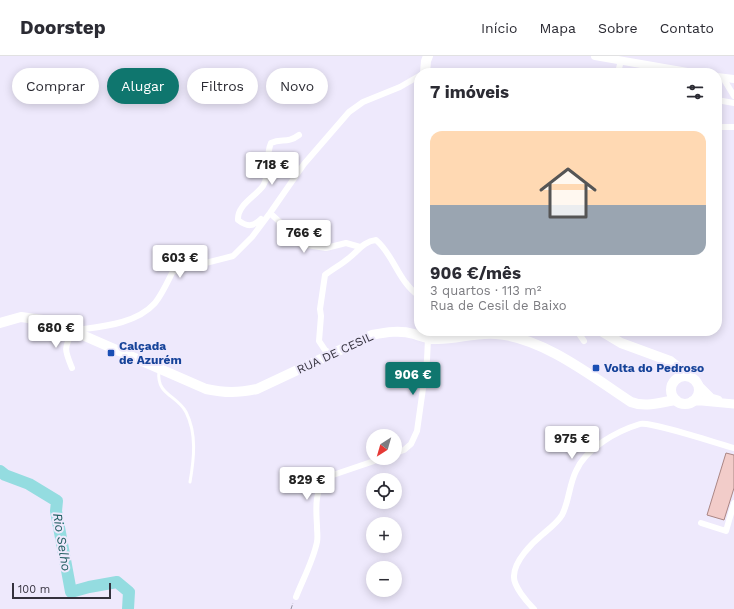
<!DOCTYPE html>
<html lang="pt">
<head>
<meta charset="utf-8">
<style>
	body { margin:0; font-family:"Work Sans",sans-serif; background:#f7f7f7; color:#2b2b33; height:100vh; display:flex; flex-direction:column; font-size:15px; white-space:nowrap }
	* { box-sizing:border-box; margin:0 }
	p { font-size:13px; color:#7c7c81 }
	.icon { flex:none; width:22px; height:22px; fill:none; stroke:currentColor; stroke-width:2; stroke-linecap:round; stroke-linejoin:round }
	.map { position:relative; flex:1; overflow:hidden }
	.panel { position:absolute; left:414px; top:12px; width:308px; height:268px; display:flex; flex-direction:column; background:#fff; border-radius:16px; box-shadow:0 2px 10px #0003 }
	.panel>* { flex:none }
	.banner { position:absolute; left:12px; top:12px; width:342px; height:36px; display:flex; gap:8px }
	.needle { width:26px; rotate:217deg }
	.controls { position:absolute; left:366px; top:373px; display:grid; gap:8px }
	.controls a { display:grid; place-items:center; width:36px; height:36px; border-radius:50%; background:#fff; box-shadow:0 2px 10px #0003; font-size:20px }
	.scale { position:absolute; left:12px; bottom:10px; width:99px; box-sizing:border-box; padding-left:4px; border:2px solid #34313d; border-top:0; font-size:11px; line-height:14px; white-space:nowrap; color:#34313d; -webkit-text-stroke:3px #eee9fc; paint-order:stroke }
	.price { position:absolute; translate:-50% -34px; padding:0 9px; border-radius:4px; background:#fff; color:#222; font-size:13px; line-height:26px; filter:drop-shadow(0 1px 2px #0008) }
	.price::after { content:''; position:absolute; left:50%; top:24px; width:12px; height:9px; margin-left:-6px; background:inherit; clip-path:polygon(0 0,100% 0,50% 100%) }
	.price.current { background:#0f766e; color:#fff }
	ul { padding:0; list-style:none }
	li { display:grid; align-content:center; gap:8px; height:212px; padding:0 16px }
	li+li { border-top:1px solid #e1e1e2 }
	li span { display:grid; place-items:center; height:124px; border-radius:12px; color:#555 }
	li>.icon { margin-inline-start:auto }
	span .icon { width:72px; height:72px; fill:#fffc; stroke-width:1 }
	li b { font-size:17px }
	h2 { display:flex; justify-content:space-between; align-items:center; height:48px; padding:0 16px; font-size:17px }
	.chip { padding:0 14px; border-radius:18px; background:#fff; box-shadow:0 2px 10px #0003; font-size:14px; line-height:36px }
	.chip.current { background:#0f766e; color:#fff }
	header { display:flex; align-items:center; gap:24px; box-sizing:border-box; height:56px; padding:0 20px; background:#fff; border-bottom:1px solid #e1e1e2 }
	header strong { font-size:19px }
	nav { display:flex; gap:22px; margin-inline-start:auto; font-size:14px }
	.map>svg:first-child { display:block }
	.lines { fill:none; stroke-linecap:round; stroke-linejoin:round }
	.river { stroke:#94dce0; stroke-width:12 }
	.building { fill:#f2ccc9; stroke:#aa8684 }
	.path { stroke:#9692a2; stroke-width:1; stroke-dasharray:4 2; stroke-linecap:butt }
	.service { stroke:#fff; stroke-width:3 }
	.minor { stroke:#fff; stroke-width:6 }
	.tertiary { stroke:#fff; stroke-width:8 }
	.secondary { stroke:#fff; stroke-width:9 }
	.primary { stroke:#fff; stroke-width:10 }
	.transit-dot { fill:#1a4fb4; stroke:#eee9fc; stroke-width:1.5 }
	.labels { text-anchor:middle; dominant-baseline:central; stroke-width:4; stroke-linejoin:round; paint-order:stroke }
	.transit-label { font-size:12px; font-weight:bold; fill:#164399; stroke:#eee9fc; text-anchor:start }
	.street-label { font-size:12px; fill:#34313d; stroke:#eee9fc }
	.water-label { font-size:13px; font-style:italic; fill:#256064; stroke:#eee9fc }
</style>
</head>
<body>
<header>
<strong>Doorstep</strong>
<nav><a>Início</a><a>Mapa</a><a>Sobre</a><a>Contato</a></nav>
</header>
<div class="map">
<svg width="734" height="553" viewBox="0 0 734 553">
	<rect width="100%" height="100%" fill="#eee9fc"/>
	<g class="lines">
		<path class="river" d="M0,415L5,419L29,428L57,445L56,455L71,536L89,531L117,526L129,536L128,553"/>
	</g>
	<path class="building" d="M726,397L734,399V432L724,464L707,459Z"/>
	<g class="lines">
		<path class="path" d="M291,553L293,547"/>
		<path class="service" d="M159,315C156,339 177,339 186,356C197,378 194,403 190,426"/>
		<path class="minor" d="M655,11L657,17
			M618,17L621,4
			M723,22L734,40
			M717,44L734,47
			M717,71H734
			M270,157L284,170L295,184L300,188L326,192L346,187L360,191
			M261,163C253,171 247,171 238,164C237,149 255,141 263,130C271,117 265,100 271,87C282,82 287,88 299,79
			M577,275L584,285
			M80,278L84,273C108,270 138,266 155,247C162,238 167,227 172,217L174,215L233,200L252,181L270,157L304,108L349,56L363,46L400,31L419,20
			M332,298L325,294L319,285L321,260L320,253L325,219C333,213 342,208 349,202C358,195 364,185 376,184C394,199 397,224 419,240
			M72,312C65,295 63,292 73,276
			M395,397L404,394L411,388L417,375L427,304L428,283
			M701,467L726,475L734,447
			M296,541C303,523 313,505 317,486C318,481 317,476 317,470C316,452 314,435 327,421L383,402
			M534,553C527,546 513,530 514,520C514,505 532,487 543,478C549,473 558,466 562,459C569,446 569,429 576,415C586,392 617,375 640,368C650,365 719,388 734,392"/>
		<path class="tertiary" d="M595,0L693,17
			M717,21L734,23"/>
		<path class="secondary" d="M698,329L711,342L718,344
			M692,345H702L734,348"/>
		<path class="primary" d="M425,17L426,5L428,0
			M0,267L21,261L43,264L80,278L206,333C225,337 238,337 257,333L372,279C387,276 400,274 414,278C421,280 428,283 435,283C455,284 475,276 496,278C542,281 593,321 631,346C646,352 661,346 676,344
			M601,275L621,287L670,305L689,320
			M671 334a14 14 0 1 1 28 0a14 14 0 1 1-28 0Z"/>
	</g>
	<g class="transit-dot">
		<rect x="107" y="293" width="8" height="8" rx="2"/>
		<rect x="592" y="308" width="8" height="8" rx="2"/>
	</g>
	<g class="labels">
		<g class="transit-label">
			<text x="119" y="290">Calçada<tspan x="119" dy="14">de Azurém</tspan></text>
			<text x="604" y="312">Volta do Pedroso</text>
		</g>
		<g class="street-label">
			<text transform="translate(335 297) rotate(-25)">RUA DE CESIL</text>
		</g>
		<g class="water-label">
			<text transform="translate(62 486) rotate(81)">Rio Selho</text>
		</g>
	</g>
</svg>
<div class="controls">
<a><svg class="needle" viewBox="-14 -14 28 28"><path d="M0-13l5 13h-10z" fill="#e53935"/><path d="M0 13l5-13h-10z" fill="#7c7c81"/></svg></a>
<a><svg class="icon" aria-label="locate" viewBox="0 0 24 24"><circle cx="12" cy="12" r="6"/><path d="M12 2v4M12 18v4M2 12h4M18 12h4"/></svg></a>
<a>+</a>
<a>−</a>
</div>
<div class="scale">100 m</div>
<b class="price" style="left:272px;top:130px">718 €</b>
<b class="price" style="left:304px;top:198px">766 €</b>
<b class="price" style="left:180px;top:223px">603 €</b>
<b class="price" style="left:56px;top:293px">680 €</b>
<b class="price current" style="left:413px;top:340px">906 €</b>
<b class="price" style="left:572px;top:404px">975 €</b>
<b class="price" style="left:307px;top:445px">829 €</b>
<div class="banner">
<a class="chip">Comprar</a>
<a class="chip current">Alugar</a>
<a class="chip">Filtros</a>
<a class="chip">Novo</a>
</div>
<section class="panel">
<h2>7 imóveis<svg class="icon" aria-label="filters" viewBox="0 0 24 24"><path d="M4 7h16M4 17h16"/><circle cx="9" cy="7" r="2"/><circle cx="15" cy="17" r="2"/></svg></h2>
<ul>
<li><span style="background:linear-gradient(#ffd9b3 60%,#9aa5b1 0)"><svg class="icon" aria-label="home" viewBox="0 0 24 24"><path d="M3 11l9-7 9 7M6 9v11h12V9"/></svg></span><div><b>906 €/mês</b><p>3 quartos · 113 m²</p><p>Rua de Cesil de Baixo</p></div></li>
</ul>
</section>
</div>
</body>
</html>
